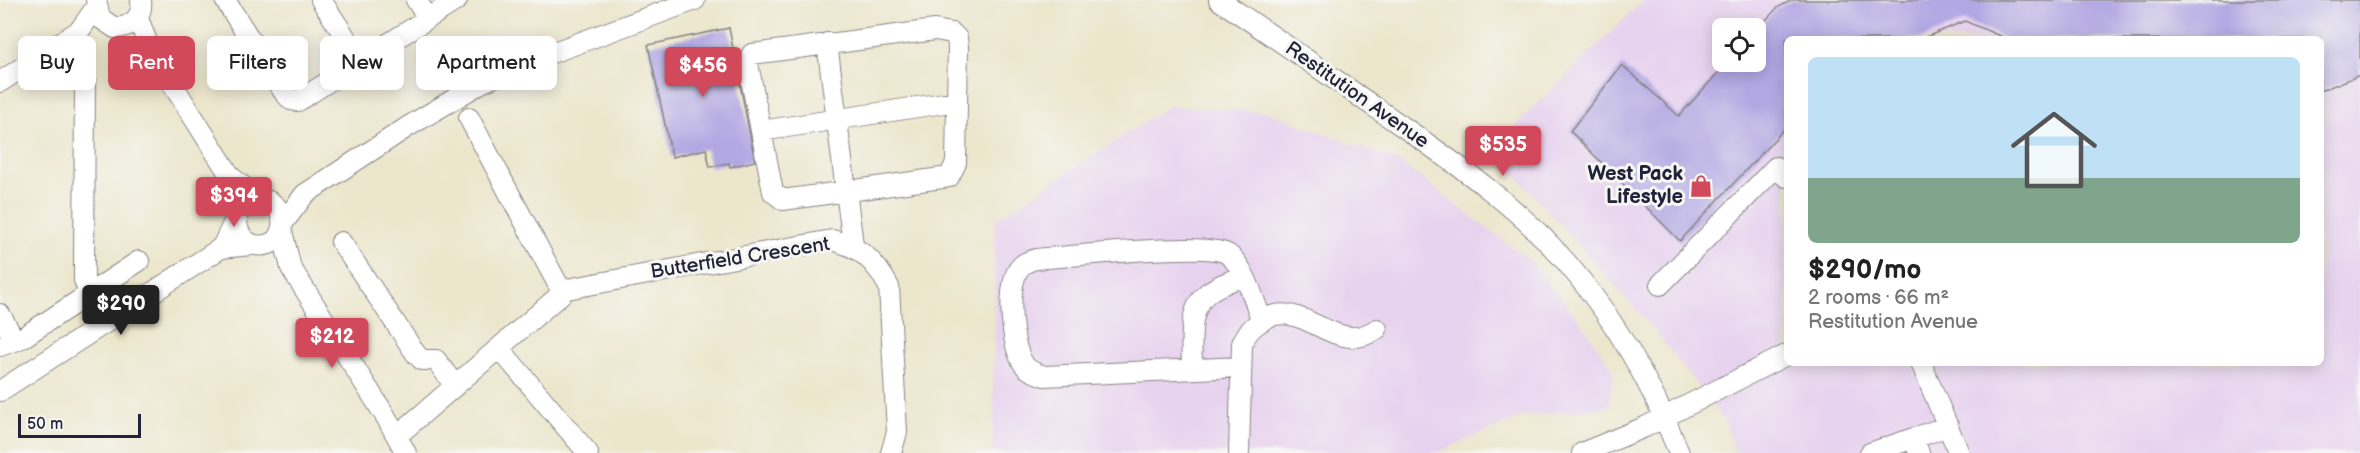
<!DOCTYPE html>
<html lang="en">
<head>
<meta charset="utf-8">
<style>
	body { margin:0; font-family:"Balsamiq Sans",sans-serif; background:#f6f6f6; color:#222; height:100vh; display:flex; flex-direction:column; font-size:22px; white-space:nowrap }
	* { box-sizing:border-box; margin:0 }
	p { font-size:20px; color:#767676 }
	.icon { flex:none; width:33px; height:33px; fill:none; stroke:currentColor; stroke-width:2; stroke-linecap:round; stroke-linejoin:round }
	.map { position:relative; flex:1; overflow:hidden }
	.details { position:absolute; left:1784px; top:36px; width:540px; height:330px; display:flex; flex-direction:column; background:#fff; border-radius:9px; box-shadow:0 3px 15px #0003 }
	.details>* { flex:none }
	.top-card { position:absolute; left:18px; top:36px; width:570px; height:54px; display:flex; gap:12px }
	.buttons { position:absolute; left:1712px; top:18px; display:grid; gap:12px }
	.buttons a { display:grid; place-items:center; width:54px; height:54px; border-radius:9px; background:#fff; box-shadow:0 3px 15px #0003; font-size:30px }
	.scale { position:absolute; left:18px; bottom:15px; width:123px; box-sizing:border-box; padding-left:6px; border:3px solid #22223b; border-top:0; font-size:16px; line-height:21px; white-space:nowrap; color:#22223b; -webkit-text-stroke:4px #f6f6f2; paint-order:stroke }
	.price { position:absolute; translate:-50% -51px; padding:0 14px; border-radius:6px; background:#d1495b; color:#fff; font-size:20px; line-height:39px; filter:drop-shadow(0 2px 3px #0008) }
	.price::after { content:''; position:absolute; left:50%; top:36px; width:18px; height:14px; margin-left:-9px; background:inherit; clip-path:polygon(0 0,100% 0,50% 100%) }
	.price.selected { background:#222; color:#fff }
	ul { padding:0; list-style:none }
	li { display:grid; align-content:center; gap:12px; height:318px; padding:0 24px }
	li+li { border-top:2px solid #e0e0e0 }
	li span { display:grid; place-items:center; height:186px; border-radius:9px; color:#555 }
	li>.icon { margin-inline-start:auto }
	span .icon { width:108px; height:108px; fill:#fffc; stroke-width:1 }
	li b { font-size:26px }
	.pill { padding:0 21px; border-radius:9px; background:#fff; box-shadow:0 3px 15px #0003; font-size:21px; line-height:54px }
	.pill.selected { background:#d1495b; color:#fff }
	.map>svg:first-child { display:block }
	.built { fill:#e7d2ef; fill-rule:evenodd }
	.building { fill:#b2a8e3 }
	.lines { fill:none; stroke-linecap:round; stroke-linejoin:round }
	.minor-casing { stroke:#878484; stroke-width:22 }
	.minor { stroke:#fff; stroke-width:20 }
	.labels { text-anchor:middle; dominant-baseline:central; stroke-width:6; stroke-linejoin:round; paint-order:stroke }
	.street-label { font-size:20px; fill:#22223b; stroke:#f6f6f2 }
	.poi-label { font-size:20px; font-weight:bold; fill:#22223b; stroke:#f6f6f2; text-anchor:end }
</style>
</head>
<body>
<div class="map">
<svg width="2360" height="453" viewBox="0 0 2360 453">
	<rect width="100%" height="100%" fill="#f6f6f2"/>
	<filter id="ink" filterUnits="userSpaceOnUse"><feTurbulence type="fractalNoise" baseFrequency=".0167" numOctaves="2"/><feDisplacementMap in="SourceGraphic" scale="12" xChannelSelector="R" yChannelSelector="G"/><feConvolveMatrix kernelMatrix="1 2 1 2 8 2 1 2 1" color-interpolation-filters="sRGB"/></filter>
	<filter id="wash" filterUnits="userSpaceOnUse"><feTurbulence type="fractalNoise" baseFrequency=".008" numOctaves="4" result="noise"/><feDisplacementMap in="SourceGraphic" scale="24" xChannelSelector="R" yChannelSelector="G"/><feGaussianBlur stdDeviation="1.35" result="paint"/><feColorMatrix in="noise" values="0 0 0 0 0 0 0 0 0 0 0 0 0 0 0 0 0 1.4 0 .05"/><feComposite in="paint" operator="in"/></filter>
	<g filter="url(#wash)">
		<rect width="100%" height="100%" fill="#ece6cc"/>
		<path class="built" d="M1644,0H2360V453H1734L1726,423L1655,331L1492,148ZM1722,28H1755V62H1722ZM1786,39H2320V363H1786Z
			M1169,106L1267,112L1398,161L1529,260L1579,319L1614,371L1608,407L1524,416L1436,453H993L995,220Z"/>
		<g id="blocks">
			<path class="building" d="M1792,0H2360V75L2320,91V39H2007L1965,21L1921,39H1786V127L1680,241L1570,131L1622,65L1679,116L1728,62H1755V32L1777,8Z
				M729,28L755,161L730,167L729,163L710,167L706,149L672,157L648,45Z"/>
		</g>
	</g>
	<g filter="url(#ink)">
		<use href="#blocks" fill-opacity="0" stroke="#878484" stroke-width="1.5"/>
		<g class="lines">
			<g class="minor-casing">
				<path id="minor" d="M96,0L100,18L115,28C132,27 143,17 141,0
					M225,0L283,91L291,100L298,101L457,0
					M321,0L361,61
					M416,0L428,18
					M1219,0C1272,35 1324,72 1376,108C1445,156 1518,204 1572,269C1618,324 1653,387 1679,453
					M138,18L149,47L231,177L261,200
					M935,30L952,33L957,38L958,47L956,163L949,177L783,200L773,192L748,64L752,54Z
					M827,43L853,245
					M85,76L84,280L89,294
					M0,82L80,30L96,7
					M469,118L562,292
					M761,131L957,101
					M283,223L305,194L409,126L481,83L527,62L695,0
					M282,231L291,268L386,417L406,453
					M341,242L416,354L422,360H436L455,386
					M221,248C228,237 235,216 243,207C264,184 297,215 275,241C257,252 238,242 237,221
					M1660,285L1776,167L1786,177
					M0,314L15,341
					M0,346L22,338L139,261
					M499,348L588,453
					M1921,363L1959,453
					M1241,367L1044,376C1039,374 1032,372 1027,368C1011,353 1006,290 1018,270C1024,260 1036,259 1046,258C1075,256 1213,241 1229,255C1246,269 1254,301 1262,321
					M1192,369C1192,344 1186,305 1212,290C1221,284 1233,280 1243,276
					M0,391L221,248L251,245
					M397,436L567,289L832,240C861,247 875,261 889,287L897,432L891,453
					M1239,453L1242,344C1246,333 1252,327 1263,320C1294,301 1320,335 1351,337C1361,338 1369,334 1377,329
					M1582,453L1645,427L1786,355
					M1870,453L1914,438
					M1919,453L1914,438L1948,426"/>
			</g>
			<use href="#minor" class="minor"/>
		</g>
	</g>
	<defs>
		<g id="shop-bare" transform="scale(1.8)"><path d="M-5-2.5h2.3a2.7 3.5 0 0 1 5.4 0H5L5.5 6h-11ZM-1.5-2.5h3a1.5 2.3 0 0 0-3 0Z" fill="#d1495b" stroke="#f6f6f2" stroke-width="2.5" paint-order="stroke"/></g>
	</defs>
	<g fill-rule="evenodd">
		<use href="#shop-bare" x="1701" y="186"/>
	</g>
	<g class="labels">
		<g class="street-label">
			<text transform="translate(1357 95) rotate(35)">Restitution Avenue</text>
			<text transform="translate(740 258) rotate(-9)">Butterfield Crescent</text>
		</g>
		<g class="poi-label">
			<text x="1683" y="174">West Pack<tspan x="1683" dy="23">Lifestyle</tspan></text>
		</g>
	</g>
</svg>
<div class="buttons">
<a><svg class="icon" aria-label="locate" viewBox="0 0 24 24"><circle cx="12" cy="12" r="6"/><path d="M12 2v4M12 18v4M2 12h4M18 12h4"/></svg></a>
</div>
<div class="scale">50 m</div>
<b class="price" style="left:703px;top:98px">$456</b>
<b class="price" style="left:1503px;top:177px">$535</b>
<b class="price" style="left:234px;top:228px">$394</b>
<b class="price selected" style="left:121px;top:336px">$290</b>
<b class="price" style="left:332px;top:369px">$212</b>
<div class="top-card">
<a class="pill">Buy</a>
<a class="pill selected">Rent</a>
<a class="pill">Filters</a>
<a class="pill">New</a>
<a class="pill">Apartment</a>
</div>
<section class="details">
<ul>
<li><span style="background:linear-gradient(#bfe0f5 65%,#7fa58c 0)"><svg class="icon" aria-label="home" viewBox="0 0 24 24"><path d="M3 11l9-7 9 7M6 9v11h12V9"/></svg></span><div><b>$290/mo</b><p>2 rooms · 66 m²</p><p>Restitution Avenue</p></div></li>
</ul>
</section>
</div>
</body>
</html>
